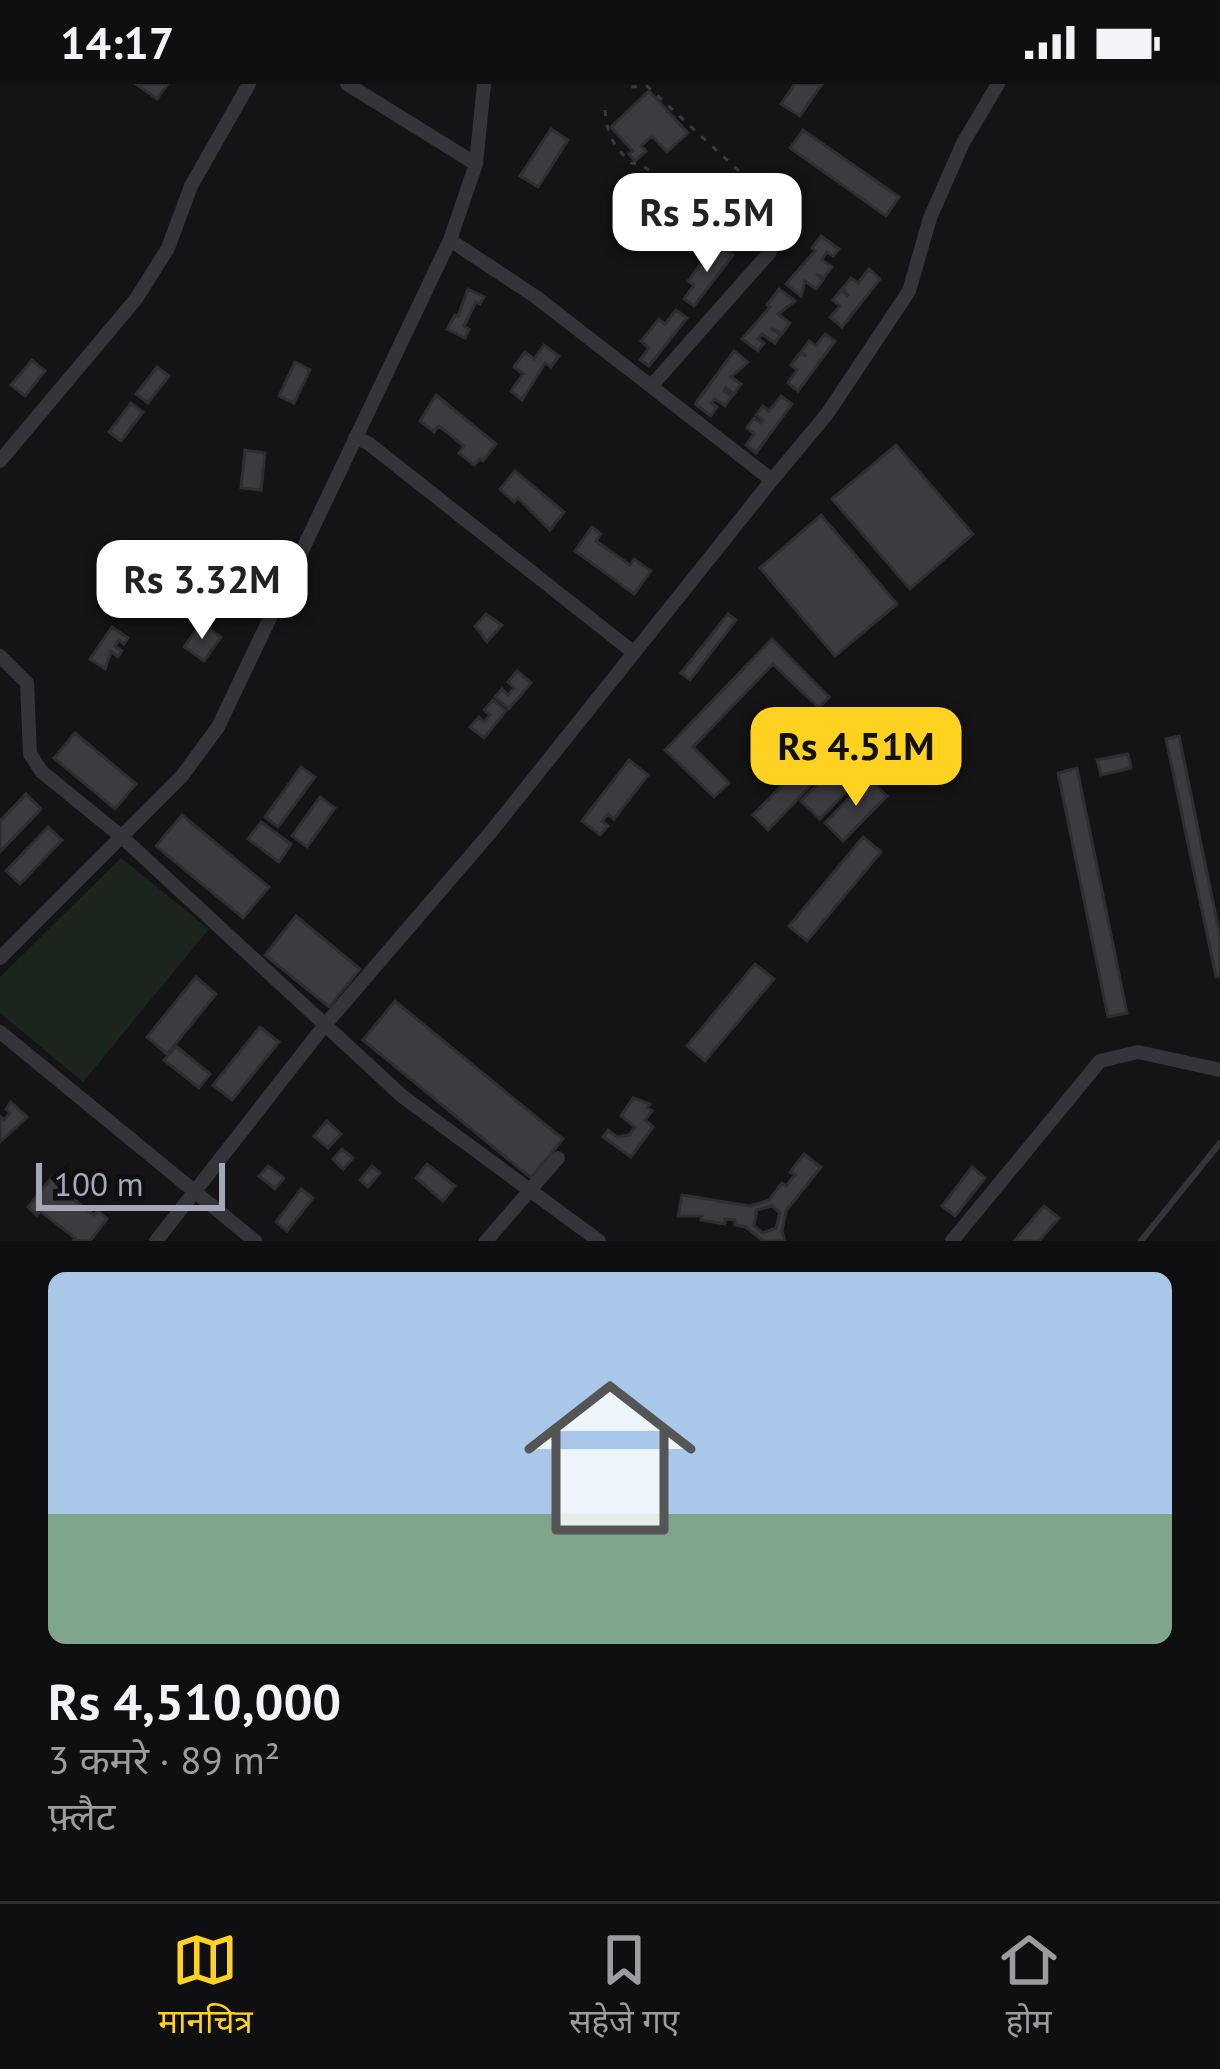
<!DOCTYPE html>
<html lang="hi">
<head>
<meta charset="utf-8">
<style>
	body { margin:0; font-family:"PT Sans","Noto Sans Devanagari",sans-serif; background:#181719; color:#f1f3f6; height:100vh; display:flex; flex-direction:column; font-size:45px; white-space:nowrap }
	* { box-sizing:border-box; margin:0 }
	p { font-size:39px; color:#9b9c9f }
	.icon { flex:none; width:66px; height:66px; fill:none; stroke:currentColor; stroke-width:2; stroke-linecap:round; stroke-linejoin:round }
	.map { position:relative; height:1157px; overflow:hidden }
	.drawer { display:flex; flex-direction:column; background:#0f0e10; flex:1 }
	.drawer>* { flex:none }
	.scale { position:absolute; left:36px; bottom:30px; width:189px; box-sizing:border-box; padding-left:12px; border:6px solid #a4a7b7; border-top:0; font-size:33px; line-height:42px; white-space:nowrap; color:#a4a7b7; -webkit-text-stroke:9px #0f0e10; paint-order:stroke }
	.price { position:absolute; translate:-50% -102px; padding:0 27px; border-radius:24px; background:#fff; color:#222; font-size:39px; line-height:78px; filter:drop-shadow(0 3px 6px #0008) }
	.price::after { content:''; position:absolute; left:50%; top:72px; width:36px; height:27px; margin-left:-18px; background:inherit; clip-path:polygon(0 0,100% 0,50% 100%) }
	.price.active { background:#ffd222; color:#111 }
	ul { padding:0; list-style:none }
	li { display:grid; align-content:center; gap:24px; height:636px; padding:0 48px }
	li+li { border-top:3px solid #2f2e30 }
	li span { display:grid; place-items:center; height:372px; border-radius:18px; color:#555 }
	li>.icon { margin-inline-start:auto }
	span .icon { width:216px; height:216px; fill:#fffc; stroke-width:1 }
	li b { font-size:51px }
	.status { display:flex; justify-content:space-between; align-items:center; height:84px; padding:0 60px; background:#0f0e10; direction:ltr }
	.status svg { height:33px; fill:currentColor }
	.menu { display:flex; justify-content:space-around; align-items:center; height:168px; border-top:3px solid #2f2e30; background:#0f0e10; font-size:33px; color:#9b9c9f }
	.menu a { display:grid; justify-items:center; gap:6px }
	.menu .active { color:#ffd222 }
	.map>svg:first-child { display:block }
	.green { fill:#1b241d }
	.building { fill:#3b3b40; stroke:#2e2d32; stroke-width:3; fill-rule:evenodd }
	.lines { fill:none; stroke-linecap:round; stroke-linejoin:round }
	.path { stroke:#3a3b42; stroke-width:3; stroke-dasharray:6 9; stroke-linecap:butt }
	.service { stroke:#34343b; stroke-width:6 }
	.minor { stroke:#34343b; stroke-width:14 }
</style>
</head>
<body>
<div class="status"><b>14:17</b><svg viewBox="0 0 49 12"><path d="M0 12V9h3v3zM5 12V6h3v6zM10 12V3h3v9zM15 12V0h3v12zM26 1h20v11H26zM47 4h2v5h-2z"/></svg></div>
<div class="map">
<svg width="1220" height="1157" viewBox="0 0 1220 1157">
	<rect width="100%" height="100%" fill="#141315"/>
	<path class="green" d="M121,774L209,845L83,998L0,929V893Z"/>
	<path class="building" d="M136,0H166L167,1L157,15Z
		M795,0H822L800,32L781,20Z
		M649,7L688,49L667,68L652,52L641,62L646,67L635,77L629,70L633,67L611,43Z
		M551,45L568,56L538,103L520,92Z
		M803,46L899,113L886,132L790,64Z
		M821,152L839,165L833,172L827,168L822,176L832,183L824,193L816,190L823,196L816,205L805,197L801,212L786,200L815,167L812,164Z
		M722,163L733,171L694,222L684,215L694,201L688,197L704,175L710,179Z
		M869,185L880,195L842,243L830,233L840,222L833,216L841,206L848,212L843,204L851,194L858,199Z
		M468,205L484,213L480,220L476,218L464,242L469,245L465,254L447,245L455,231L458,232Z
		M779,205L795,217L778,230L790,239L782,250L771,244L780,251L775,259L762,250L758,255L764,259L758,267L742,255L770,223L767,221Z
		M676,226L687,234L649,282L640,276L649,264L641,257L659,235L665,240Z
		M825,250L835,257L798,307L788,299L797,286L791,281L799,270L807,272L801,268L809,257L816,262Z
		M544,261L559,272L551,283L545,279L522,316L511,307L523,290L514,283L525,268L534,275Z
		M734,267L748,278L731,293L741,300L734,310L726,304L724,307L732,312L725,322L715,315L711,319L717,323L711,332L695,320Z
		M32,276L45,287L25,312L11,301Z
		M295,278L310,286L294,319L279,312Z
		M157,283L169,292L148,319L136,310Z
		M436,311L496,360L483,377L480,375L474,381L459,369L464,362L439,342L434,348L420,337Z
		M781,312L792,320L756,369L746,361L754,350L747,344L754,334L761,339L763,336L756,331L763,322L769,327Z
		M131,319L143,328L121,357L109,348Z
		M896,361L973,450L910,505L832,415Z
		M245,366L265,369L261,406L241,404Z
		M515,387L564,428L550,446L518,414L514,418L500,405Z
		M821,431L897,520L835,572L760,484Z
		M592,443L601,450L596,457L630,481L634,475L651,487L634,510L575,467Z
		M163,479L172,486L166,494L169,496L141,528L132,521L135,515L156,482L159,484Z
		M486,530L502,541L487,558L475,542Z
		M728,530L736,536L690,596L681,589Z
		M201,539L221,553L204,577L184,563Z
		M112,543L128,554L124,560L119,556L115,562L122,567L118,573L111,568L105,585L90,575Z
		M772,555L829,613L819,624L773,580L693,663L729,699L714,713L665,666Z
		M517,587L531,599L509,625L495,613L502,605L508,611L514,604L508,598Z
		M493,616L506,627L484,654L470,643L479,633L484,638L490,631L484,626Z
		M75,649L136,700L115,725L54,674Z
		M1179,652L1220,852V892L1216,893L1166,655Z
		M819,663L834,677L768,746L753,731Z
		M1128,670L1131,684L1101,691L1097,676Z
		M842,675L860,693L820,735L801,717Z
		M629,676L648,691L614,735L608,730L602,737L608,742L600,751L582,737Z
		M301,683L315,693L278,743L265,733Z
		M1077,684L1127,929L1108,933L1058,689Z
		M868,694L887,712L843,757L825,739Z
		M26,710L41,725L0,768V737Z
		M320,713L335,724L307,763L292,752Z
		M182,731L269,803L243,834L156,762Z
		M261,738L291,760L279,778L248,755Z
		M48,743L62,756L20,800L6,787Z
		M863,753L881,768L807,857L789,842Z
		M296,832L360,885L329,923L265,871Z
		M755,880L774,895L705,977L687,962Z
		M196,893L216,910L167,970L147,953Z
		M395,917L563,1055L531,1094L363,956Z
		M260,943L279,958L232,1016L213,1001Z
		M176,962L210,990L199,1004L164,976Z
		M633,1014L650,1020L647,1024L652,1027L645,1036L653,1043L631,1073L603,1053L608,1046L617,1053L629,1051L635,1043L621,1032Z
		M11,1018L27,1033L0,1058V1032L4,1036L10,1029L6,1025Z
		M327,1037L341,1050L328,1064L314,1052Z
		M342,1065L353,1074L343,1085L333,1075Z
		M804,1070L821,1083L786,1127L782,1147L785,1157H763L746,1143L735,1141V1136L725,1135V1140L701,1136L702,1132H678L682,1111L750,1122L769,1116L782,1099L786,1102L795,1091L790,1088ZM772,1122L780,1129L776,1144L763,1149L754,1142L757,1126Z
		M427,1080L455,1102L443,1117L416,1094Z
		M268,1082L284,1094L275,1105L259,1092Z
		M372,1082L380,1089L368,1103L360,1096Z
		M972,1083L985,1094L955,1132L942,1122Z
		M52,1093L62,1100L59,1104L94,1131L98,1127L107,1135L90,1157H73L75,1154L40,1127L37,1131L28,1123Z
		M301,1105L313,1114L287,1147L276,1138Z
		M1044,1122L1059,1134L1039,1157H1014Z"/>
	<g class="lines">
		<path class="path" d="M605,26C607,51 613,61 631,79L641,80L707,131L740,88L647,2L630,3"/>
		<path class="service" d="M1141,1157L1220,1059"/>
		<path class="minor" d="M347,0L476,80
			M450,156L536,213L772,396L827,330L909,207L930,134L963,59L998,0
			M653,300L770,168
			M355,354L368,359L633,568
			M0,377L136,215L168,164L191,102L249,0
			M0,572L27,599L30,670L42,688L122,753L402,1012L599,1157
			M0,874L182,692L218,643L450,156L476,80L484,0
			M0,948L255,1157
			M156,1157L324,942L490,749L772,396
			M486,1157L558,1074
			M952,1157L1100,977L1138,968L1220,986"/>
	</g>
</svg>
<div class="scale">100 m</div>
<b class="price" style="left:707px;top:191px">Rs 5.5M</b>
<b class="price" style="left:202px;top:558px">Rs 3.32M</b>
<b class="price active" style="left:856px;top:725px">Rs 4.51M</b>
</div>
<section class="drawer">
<ul>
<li><span style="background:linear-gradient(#a9c7e8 65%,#7fa58c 0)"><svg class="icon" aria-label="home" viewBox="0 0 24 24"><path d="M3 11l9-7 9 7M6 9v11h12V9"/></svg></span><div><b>Rs 4,510,000</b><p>3 कमरे · 89 m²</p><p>फ़्लैट</p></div></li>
</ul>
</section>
<nav class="menu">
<a class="active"><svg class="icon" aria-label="map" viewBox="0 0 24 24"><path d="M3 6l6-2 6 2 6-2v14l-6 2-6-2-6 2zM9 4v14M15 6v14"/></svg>मानचित्र</a>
<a><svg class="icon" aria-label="saved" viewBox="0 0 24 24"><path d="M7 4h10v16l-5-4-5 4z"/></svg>सहेजे गए</a>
<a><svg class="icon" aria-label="home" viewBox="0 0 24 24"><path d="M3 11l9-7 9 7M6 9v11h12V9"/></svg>होम</a>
</nav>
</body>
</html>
